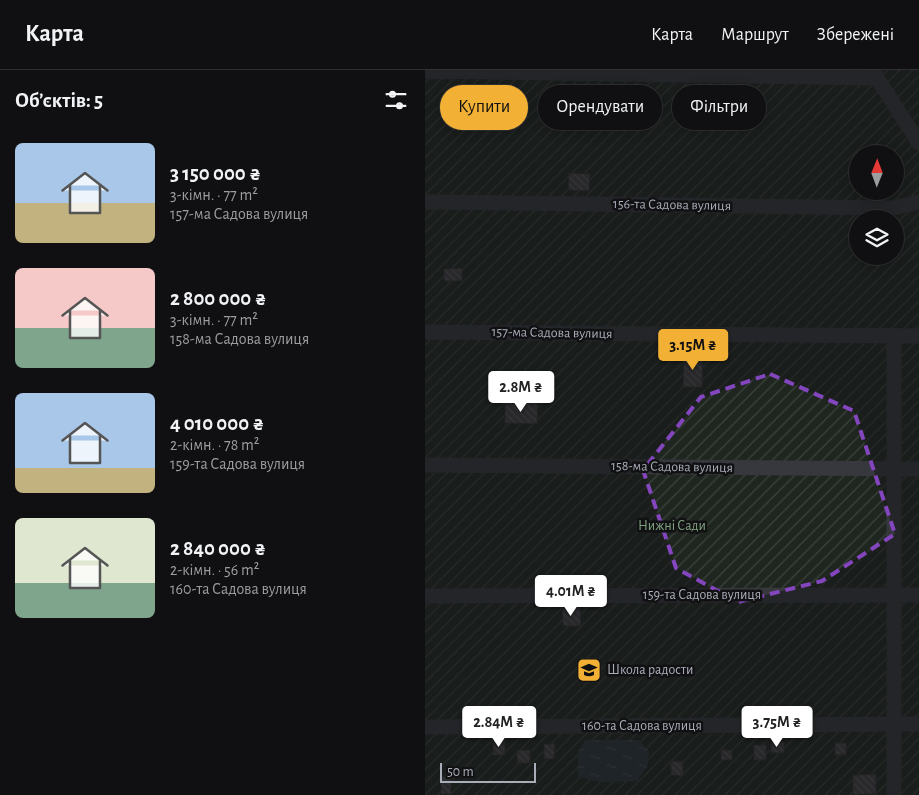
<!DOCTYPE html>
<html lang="uk">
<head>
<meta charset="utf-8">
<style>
	body { margin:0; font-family:"Alegreya Sans",sans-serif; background:#1e1e20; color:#f1f3f6; height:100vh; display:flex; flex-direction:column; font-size:19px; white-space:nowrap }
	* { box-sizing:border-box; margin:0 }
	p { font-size:16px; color:#9c9d9f }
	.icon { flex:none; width:28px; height:28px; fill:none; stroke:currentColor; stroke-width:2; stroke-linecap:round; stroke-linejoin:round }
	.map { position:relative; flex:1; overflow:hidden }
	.details { display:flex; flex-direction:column; background:#101012; width:425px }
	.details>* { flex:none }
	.hud { position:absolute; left:15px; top:15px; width:404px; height:45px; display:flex; gap:10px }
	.needle { width:32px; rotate:1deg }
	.tools { position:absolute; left:424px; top:75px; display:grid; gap:10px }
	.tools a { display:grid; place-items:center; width:55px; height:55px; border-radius:50%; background:#101012; box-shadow:0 2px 12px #0003,0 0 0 1px #303032; font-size:25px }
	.scale { position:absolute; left:15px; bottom:12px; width:96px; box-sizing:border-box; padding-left:5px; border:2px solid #a8adb8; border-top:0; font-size:14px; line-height:18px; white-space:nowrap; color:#a8adb8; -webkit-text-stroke:4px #111113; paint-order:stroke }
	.price { position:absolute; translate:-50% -42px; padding:0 11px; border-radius:5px; background:#fff; color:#222; font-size:16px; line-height:32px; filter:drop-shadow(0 1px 2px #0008) }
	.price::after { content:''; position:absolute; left:50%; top:30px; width:15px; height:11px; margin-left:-8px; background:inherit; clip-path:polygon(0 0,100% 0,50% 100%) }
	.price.selected { background:#f2b134; color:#111 }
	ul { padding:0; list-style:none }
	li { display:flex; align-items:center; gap:15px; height:125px; padding:0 15px }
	li span { display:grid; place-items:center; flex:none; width:140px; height:100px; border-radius:8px; color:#555 }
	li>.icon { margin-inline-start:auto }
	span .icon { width:60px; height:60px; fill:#fffc; stroke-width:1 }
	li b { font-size:21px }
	h2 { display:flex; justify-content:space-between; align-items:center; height:60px; padding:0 15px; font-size:21px }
	.pill { padding:0 18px; border-radius:22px; background:#101012; box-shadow:0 2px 12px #0003,0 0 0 1px #303032; font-size:18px; line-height:45px }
	.pill.selected { background:#f2b134; color:#111 }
	header { display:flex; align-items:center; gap:30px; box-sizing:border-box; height:70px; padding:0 25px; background:#101012; border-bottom:1px solid #303032 }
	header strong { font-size:24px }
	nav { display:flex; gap:28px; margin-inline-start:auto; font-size:18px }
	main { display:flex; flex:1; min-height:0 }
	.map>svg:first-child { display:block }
	.garden { fill:url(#garden-furrows); fill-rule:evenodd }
	.water { fill:url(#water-ripples) }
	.building { fill:url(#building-back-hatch); stroke:#303034 }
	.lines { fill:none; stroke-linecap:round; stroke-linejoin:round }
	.street { stroke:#37383d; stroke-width:15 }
	.marked { fill:none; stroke:#8446be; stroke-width:4; stroke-dasharray:10 6; stroke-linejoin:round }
	.labels { text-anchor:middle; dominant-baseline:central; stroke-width:5; stroke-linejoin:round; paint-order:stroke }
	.street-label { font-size:14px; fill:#a8adb8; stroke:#111113 }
	.park-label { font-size:14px; fill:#7fa381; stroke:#111113 }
	.poi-label { font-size:14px; fill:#a8adb8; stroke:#111113; text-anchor:start }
</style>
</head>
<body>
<header>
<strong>Карта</strong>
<nav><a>Карта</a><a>Маршрут</a><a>Збережені</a></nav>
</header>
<main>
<section class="details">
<h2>Об’єктів: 5<svg class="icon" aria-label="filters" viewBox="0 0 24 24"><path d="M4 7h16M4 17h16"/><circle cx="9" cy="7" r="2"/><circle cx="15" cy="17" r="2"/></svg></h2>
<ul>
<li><span style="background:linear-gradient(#a9c7e8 60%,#c2b280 0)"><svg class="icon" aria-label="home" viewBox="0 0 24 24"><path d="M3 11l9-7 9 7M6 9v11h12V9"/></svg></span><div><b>3 150 000 ₴</b><p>3-кімн. · 77 m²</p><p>157-ма Садова вулиця</p></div></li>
<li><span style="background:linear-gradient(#f6c9c9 60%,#7fa58c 0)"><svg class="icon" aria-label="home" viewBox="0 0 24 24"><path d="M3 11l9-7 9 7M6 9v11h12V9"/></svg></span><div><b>2 800 000 ₴</b><p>3-кімн. · 77 m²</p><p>158-ма Садова вулиця</p></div></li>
<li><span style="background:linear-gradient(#a9c7e8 75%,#c2b280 0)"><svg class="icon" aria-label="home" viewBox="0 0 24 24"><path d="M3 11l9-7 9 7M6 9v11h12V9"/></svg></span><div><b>4 010 000 ₴</b><p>2-кімн. · 78 m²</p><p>159-та Садова вулиця</p></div></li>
<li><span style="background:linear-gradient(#dfe7d0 65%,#7fa58c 0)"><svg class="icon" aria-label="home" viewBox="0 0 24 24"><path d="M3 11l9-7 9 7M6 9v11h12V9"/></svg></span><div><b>2 840 000 ₴</b><p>2-кімн. · 56 m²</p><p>160-та Садова вулиця</p></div></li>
</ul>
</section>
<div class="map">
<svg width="494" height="725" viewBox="0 0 494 725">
	<defs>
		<pattern id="garden-furrows" width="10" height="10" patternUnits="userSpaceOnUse" patternTransform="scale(1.25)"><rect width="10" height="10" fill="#1e261f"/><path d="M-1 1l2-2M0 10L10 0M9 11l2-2" fill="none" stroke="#3c433d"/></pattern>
		<pattern id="water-ripples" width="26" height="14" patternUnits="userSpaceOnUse" patternTransform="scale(1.25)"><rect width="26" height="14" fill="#2c353c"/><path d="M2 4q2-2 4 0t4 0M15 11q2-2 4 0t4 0" fill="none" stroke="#485056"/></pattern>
		<pattern id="building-back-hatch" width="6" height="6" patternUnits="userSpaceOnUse" patternTransform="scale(1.25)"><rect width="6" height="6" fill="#404145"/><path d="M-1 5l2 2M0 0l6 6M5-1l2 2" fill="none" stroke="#595a5e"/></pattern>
	</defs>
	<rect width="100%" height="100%" fill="#161618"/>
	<path class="garden" d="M0,0H494V725H0ZM432,84H470V121H432ZM432,149H470V186H432Z"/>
	<path class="water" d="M160,670H214L224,681L223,695L212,711L175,712L153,707V682Z"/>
	<path class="building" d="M69,16V32L59,33V17Z
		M144,103L165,104L164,121L143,120Z
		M37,198V211H19V199Z
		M259,286H278L277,317H258Z
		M80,332H113L112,354L80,353Z
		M137,538H155L156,556H138Z
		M68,671H80V685H68Z
		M346,672H359V683H346Z
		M410,673H421V685H410Z
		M119,674H130L129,689H119Z
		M329,675H341V690H329Z
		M92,680H105V693H92Z
		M296,680H307V690H296Z
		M246,691L258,692V706L246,705Z
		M451,704V724L428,725V705Z
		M16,707H26V724H16Z"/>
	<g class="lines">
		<path class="street" d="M447,0L494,73
			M0,1L452,8
			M0,132L467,138L494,132
			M0,262L494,266
			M469,267V725
			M0,395L494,399
			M0,526L494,525
			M0,657L494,654"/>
	</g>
	<path d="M0 0H494V725H0ZM345,304L429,341L470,464L397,511L313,532L251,498L218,400L276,327Z" fill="#161618" fill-opacity=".55" fill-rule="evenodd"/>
	<path class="marked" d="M345,304L429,341L470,464L397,511L313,532L251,498L218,400L276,327Z"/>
	<defs>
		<g id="school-square" transform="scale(1.25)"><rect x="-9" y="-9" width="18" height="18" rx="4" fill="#f2b134" stroke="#111113"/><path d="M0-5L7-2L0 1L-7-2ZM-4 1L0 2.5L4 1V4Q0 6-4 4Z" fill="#111"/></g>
	</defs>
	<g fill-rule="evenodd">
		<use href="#school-square" x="164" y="600"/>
	</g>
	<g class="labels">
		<g class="street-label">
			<text transform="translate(247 135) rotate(1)">156-та Садова вулиця</text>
			<text transform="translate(127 263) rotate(1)">157-ма Садова вулиця</text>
			<text transform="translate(247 397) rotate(1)">158-ма Садова вулиця</text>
			<text x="277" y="525">159-та Садова вулиця</text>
			<text x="217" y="656">160-та Садова вулиця</text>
		</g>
		<g class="park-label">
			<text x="247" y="456">Нижні Сади</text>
		</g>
		<g class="poi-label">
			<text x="182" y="600">Школа радости</text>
		</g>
	</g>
</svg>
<div class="tools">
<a><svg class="needle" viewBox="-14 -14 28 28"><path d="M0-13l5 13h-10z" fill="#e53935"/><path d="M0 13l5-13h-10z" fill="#9c9d9f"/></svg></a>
<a><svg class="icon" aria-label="layers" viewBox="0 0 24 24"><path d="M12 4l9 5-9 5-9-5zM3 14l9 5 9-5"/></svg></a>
</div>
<div class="scale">50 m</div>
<b class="price selected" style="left:268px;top:301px">3.15M ₴</b>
<b class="price" style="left:96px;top:343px">2.8M ₴</b>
<b class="price" style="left:146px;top:547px">4.01M ₴</b>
<b class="price" style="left:74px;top:678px">2.84M ₴</b>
<b class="price" style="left:352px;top:678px">3.75M ₴</b>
<div class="hud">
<a class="pill selected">Купити</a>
<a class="pill">Орендувати</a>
<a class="pill">Фільтри</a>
</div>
</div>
</main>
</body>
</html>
